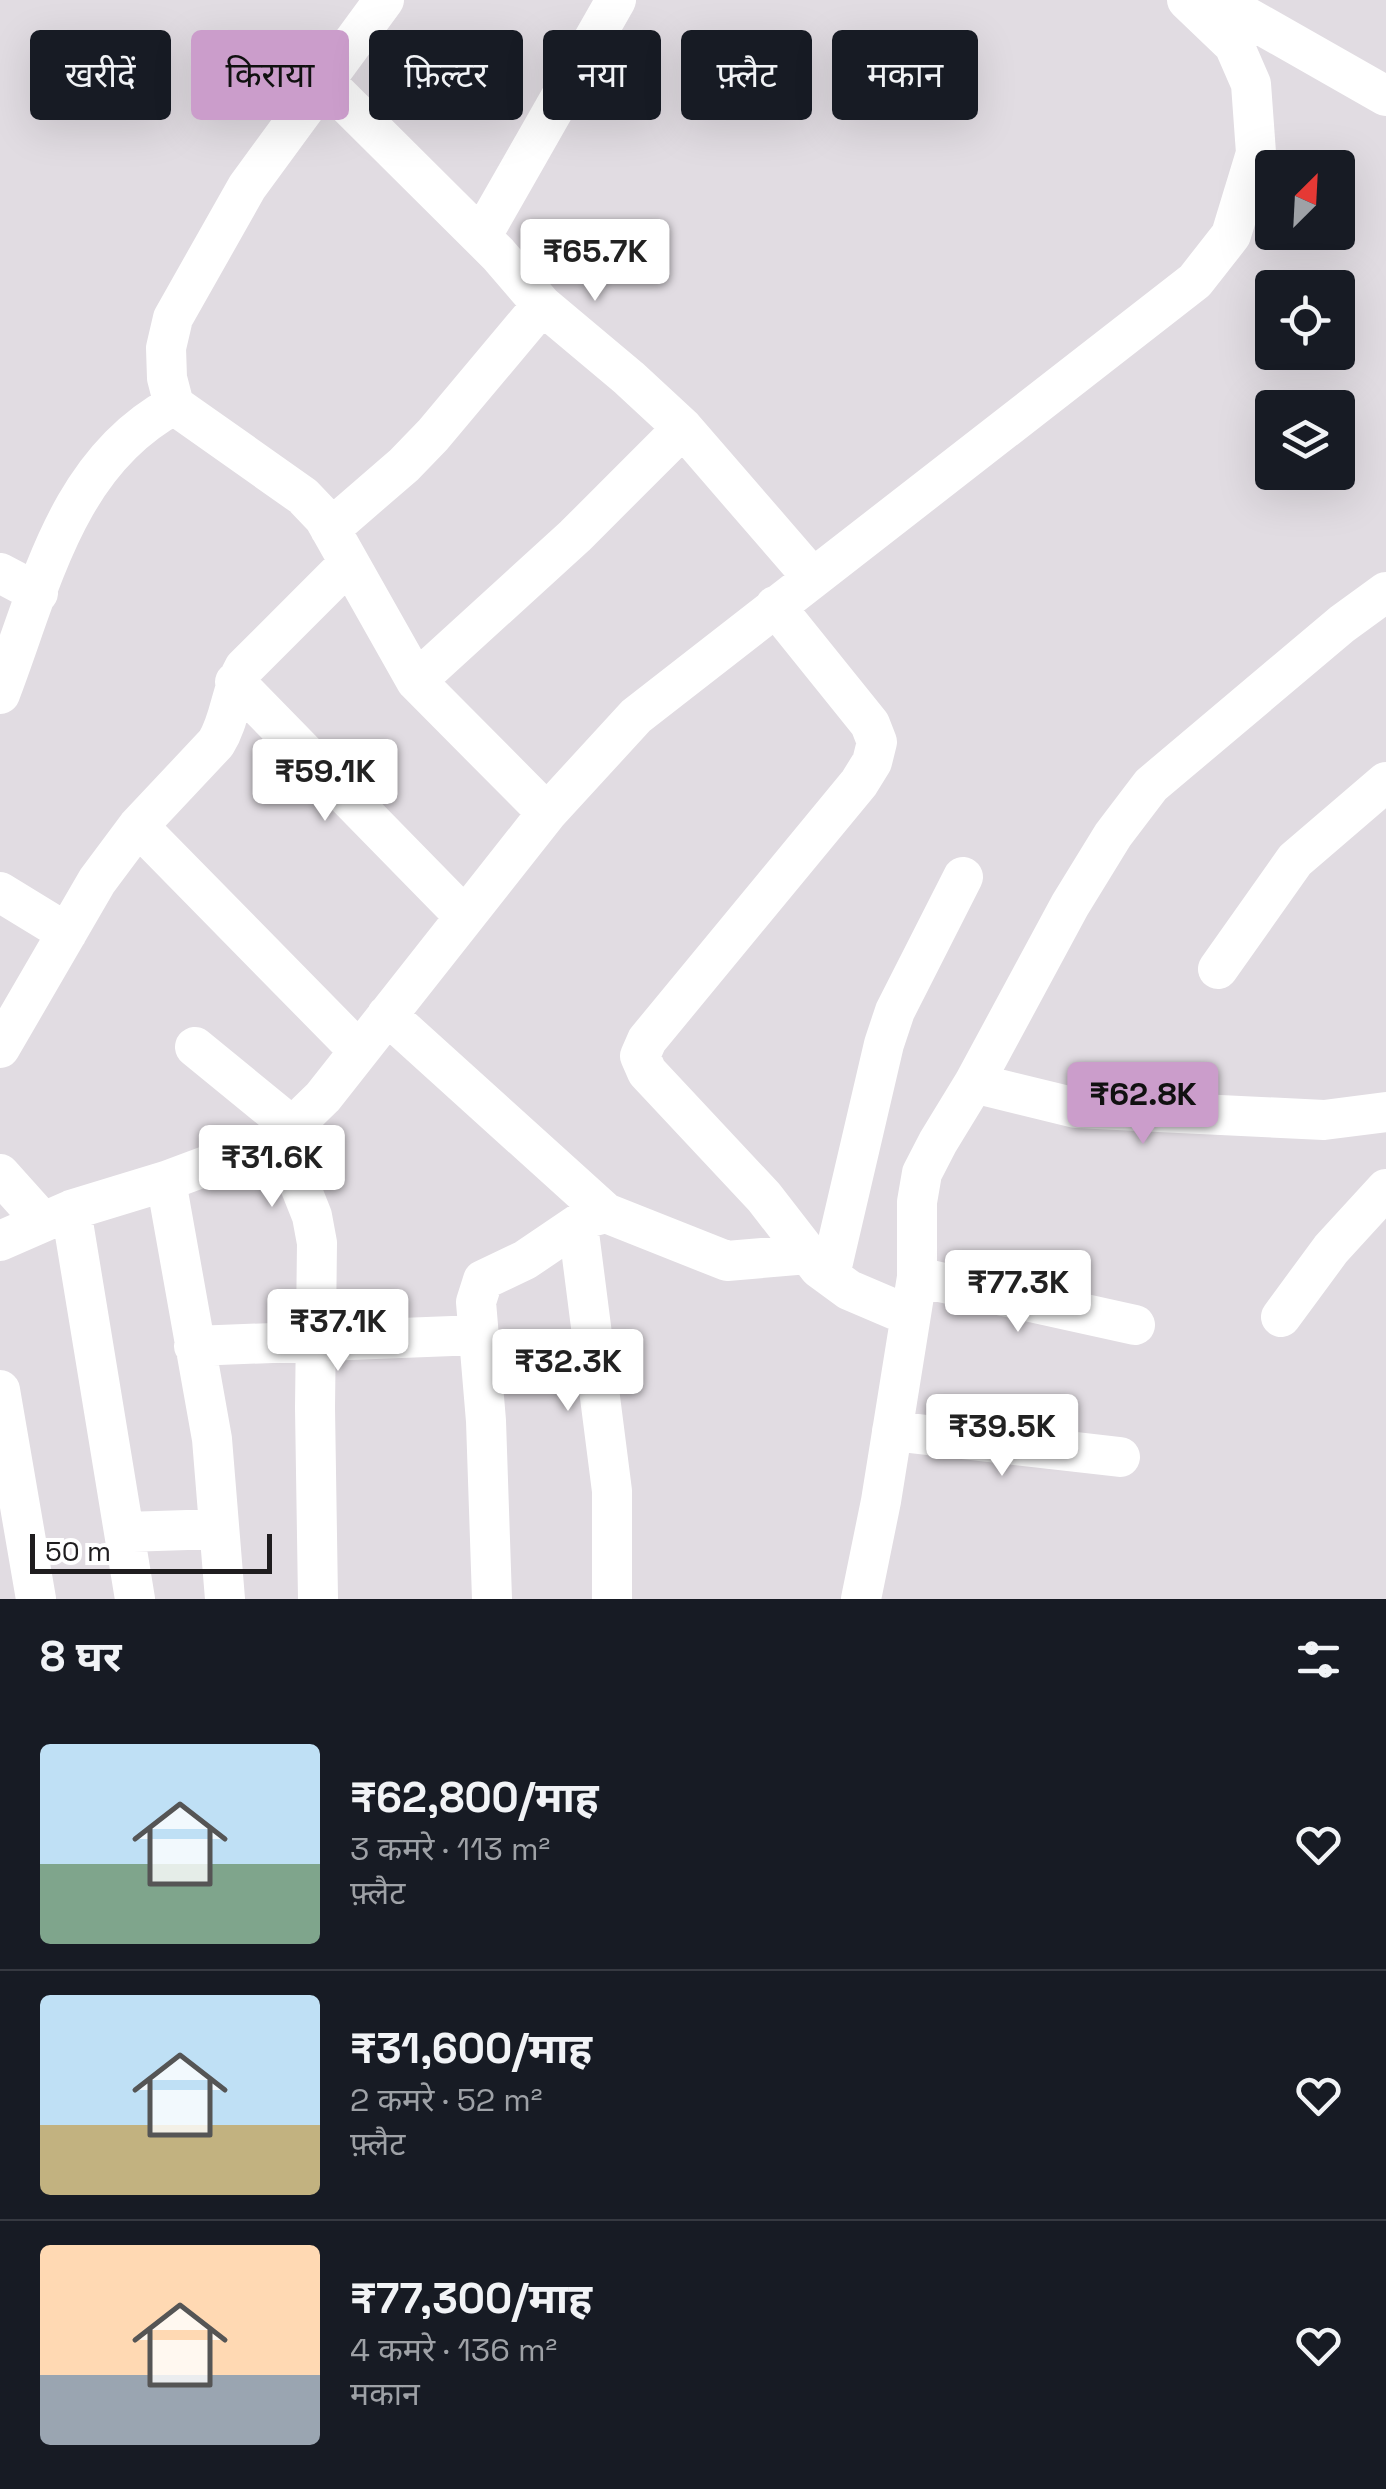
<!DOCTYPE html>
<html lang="hi">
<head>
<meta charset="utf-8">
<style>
	body { margin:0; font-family:"Space Grotesk","Noto Sans Devanagari",sans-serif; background:#20242c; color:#f1f3f6; height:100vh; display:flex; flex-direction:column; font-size:38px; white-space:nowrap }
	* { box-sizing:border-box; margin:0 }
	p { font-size:32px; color:#9ea1a6 }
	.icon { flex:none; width:55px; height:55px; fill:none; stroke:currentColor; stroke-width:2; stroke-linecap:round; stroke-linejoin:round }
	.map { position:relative; height:1599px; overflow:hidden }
	.side { display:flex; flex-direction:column; background:#171b24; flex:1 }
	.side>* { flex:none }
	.hud { position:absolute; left:30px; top:30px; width:1328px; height:90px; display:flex; gap:20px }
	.needle { width:65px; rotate:24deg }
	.fabs { position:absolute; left:1255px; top:150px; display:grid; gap:20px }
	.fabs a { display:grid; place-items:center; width:100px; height:100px; border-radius:10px; background:#171b24; box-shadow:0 10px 40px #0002; font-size:50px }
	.scale { position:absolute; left:30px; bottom:25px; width:242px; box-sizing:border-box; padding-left:10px; border:5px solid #1f1d1f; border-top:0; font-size:28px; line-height:35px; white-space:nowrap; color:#1f1d1f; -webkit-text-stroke:8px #fff; paint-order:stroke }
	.price { position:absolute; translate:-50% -85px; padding:0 22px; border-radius:10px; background:#fff; color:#222; font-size:32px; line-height:65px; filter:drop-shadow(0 2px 5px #0008) }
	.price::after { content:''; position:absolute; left:50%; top:60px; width:30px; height:22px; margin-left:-15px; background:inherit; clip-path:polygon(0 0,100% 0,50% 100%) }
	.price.on { background:#cb9dcb; color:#111 }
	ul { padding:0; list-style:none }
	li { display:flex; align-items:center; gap:30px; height:250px; padding:0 40px }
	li+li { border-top:2px solid #363941 }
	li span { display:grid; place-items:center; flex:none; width:280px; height:200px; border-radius:10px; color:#555 }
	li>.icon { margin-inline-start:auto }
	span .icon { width:120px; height:120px; fill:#fffc; stroke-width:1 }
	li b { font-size:42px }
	h2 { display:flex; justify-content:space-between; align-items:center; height:120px; padding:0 40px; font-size:42px }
	.tag { padding:0 35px; border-radius:10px; background:#171b24; box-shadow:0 10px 40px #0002; font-size:35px; line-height:90px }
	.tag.on { background:#cb9dcb; color:#111 }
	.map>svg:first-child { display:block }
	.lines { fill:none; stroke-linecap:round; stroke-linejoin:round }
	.minor { stroke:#fff; stroke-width:40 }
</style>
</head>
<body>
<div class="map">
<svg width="1386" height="1599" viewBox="0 0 1386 1599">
	<rect width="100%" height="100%" fill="#e1dce2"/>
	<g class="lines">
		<path class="minor" d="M384,0L247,187L173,318L166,348L167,378L174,405L303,496L324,518L416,681L547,813
			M1217,0L1386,96
			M324,81L498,254L542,305L629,378L683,428L812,577
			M481,237L616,0
			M330,529L404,465L433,435L542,305
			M0,573L38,593
			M775,606L870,724L877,742L872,762L859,783L647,1040L640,1056L647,1072L764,1197L819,1268L849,1290L910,1316
			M416,681L575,536L683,428
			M235,682L465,917
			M0,694C41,587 66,463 174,405
			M138,826L359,1051
			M0,892L67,933
			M1218,969L1295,860L1386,782
			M387,1015L606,1213
			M195,1047L294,1128
			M0,1048L97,881L138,826L216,743C231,719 230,692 244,668L349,563
			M974,1083L1076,1108L1324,1120L1386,1112
			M281,1138L312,1216L317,1243L315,1408L318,1599
			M0,1174L43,1222
			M166,1181L212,1439L225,1599
			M71,1210L135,1599
			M578,1225L612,1491V1599
			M0,1241L71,1210L166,1181L281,1138L323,1097L547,813L636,716L1195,281L1231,235L1256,153L1251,84L1234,45L1187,0
			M830,1275L884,1044L895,1011L963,877
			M917,1277L1135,1325
			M1281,1317L1331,1249L1386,1189
			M194,1346L478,1335
			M0,1390L36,1599
			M892,1431L1120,1457
			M125,1532L219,1529
			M492,1599L486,1421L476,1302L483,1280L525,1260L587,1218L606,1213L727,1261L808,1254
			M861,1599L881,1501L917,1277V1202L922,1173L938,1142L974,1083L1070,905L1113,835L1151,785L1342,624L1386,592"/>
	</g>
</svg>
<div class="fabs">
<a><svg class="needle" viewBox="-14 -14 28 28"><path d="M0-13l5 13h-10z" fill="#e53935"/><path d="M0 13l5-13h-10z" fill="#9ea1a6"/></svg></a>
<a><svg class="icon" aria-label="locate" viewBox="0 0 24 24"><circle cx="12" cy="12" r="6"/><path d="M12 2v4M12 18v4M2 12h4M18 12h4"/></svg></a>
<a><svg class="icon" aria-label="layers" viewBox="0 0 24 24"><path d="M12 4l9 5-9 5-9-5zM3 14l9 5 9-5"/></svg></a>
</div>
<div class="scale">50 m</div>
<b class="price" style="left:595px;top:304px">₹65.7K</b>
<b class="price" style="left:325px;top:824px">₹59.1K</b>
<b class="price on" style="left:1143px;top:1147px">₹62.8K</b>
<b class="price" style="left:272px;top:1210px">₹31.6K</b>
<b class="price" style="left:1018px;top:1335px">₹77.3K</b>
<b class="price" style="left:338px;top:1374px">₹37.1K</b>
<b class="price" style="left:568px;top:1414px">₹32.3K</b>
<b class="price" style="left:1002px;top:1479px">₹39.5K</b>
<div class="hud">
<a class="tag">खरीदें</a>
<a class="tag on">किराया</a>
<a class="tag">फ़िल्टर</a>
<a class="tag">नया</a>
<a class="tag">फ़्लैट</a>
<a class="tag">मकान</a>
</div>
</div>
<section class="side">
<h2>8 घर<svg class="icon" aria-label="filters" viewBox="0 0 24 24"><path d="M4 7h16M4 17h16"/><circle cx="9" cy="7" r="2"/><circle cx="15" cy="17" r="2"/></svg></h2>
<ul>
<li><span style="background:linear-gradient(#bfe0f5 60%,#7fa58c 0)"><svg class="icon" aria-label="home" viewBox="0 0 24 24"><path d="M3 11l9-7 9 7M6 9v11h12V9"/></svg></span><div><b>₹62,800/माह</b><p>3 कमरे · 113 m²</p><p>फ़्लैट</p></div><svg class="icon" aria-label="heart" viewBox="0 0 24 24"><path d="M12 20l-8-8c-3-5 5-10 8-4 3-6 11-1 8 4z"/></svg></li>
<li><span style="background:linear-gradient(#bfe0f5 65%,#c2b280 0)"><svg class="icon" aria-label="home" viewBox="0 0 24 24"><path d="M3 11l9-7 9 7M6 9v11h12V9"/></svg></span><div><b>₹31,600/माह</b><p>2 कमरे · 52 m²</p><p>फ़्लैट</p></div><svg class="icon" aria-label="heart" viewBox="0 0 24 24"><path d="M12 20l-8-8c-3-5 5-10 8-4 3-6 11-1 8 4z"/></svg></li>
<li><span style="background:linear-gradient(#ffd9b3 65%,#9aa5b1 0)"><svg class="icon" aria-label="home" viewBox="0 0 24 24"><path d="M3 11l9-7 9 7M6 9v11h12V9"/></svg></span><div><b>₹77,300/माह</b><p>4 कमरे · 136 m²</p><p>मकान</p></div><svg class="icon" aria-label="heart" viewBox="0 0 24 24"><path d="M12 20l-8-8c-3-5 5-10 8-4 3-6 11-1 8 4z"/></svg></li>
</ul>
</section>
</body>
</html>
